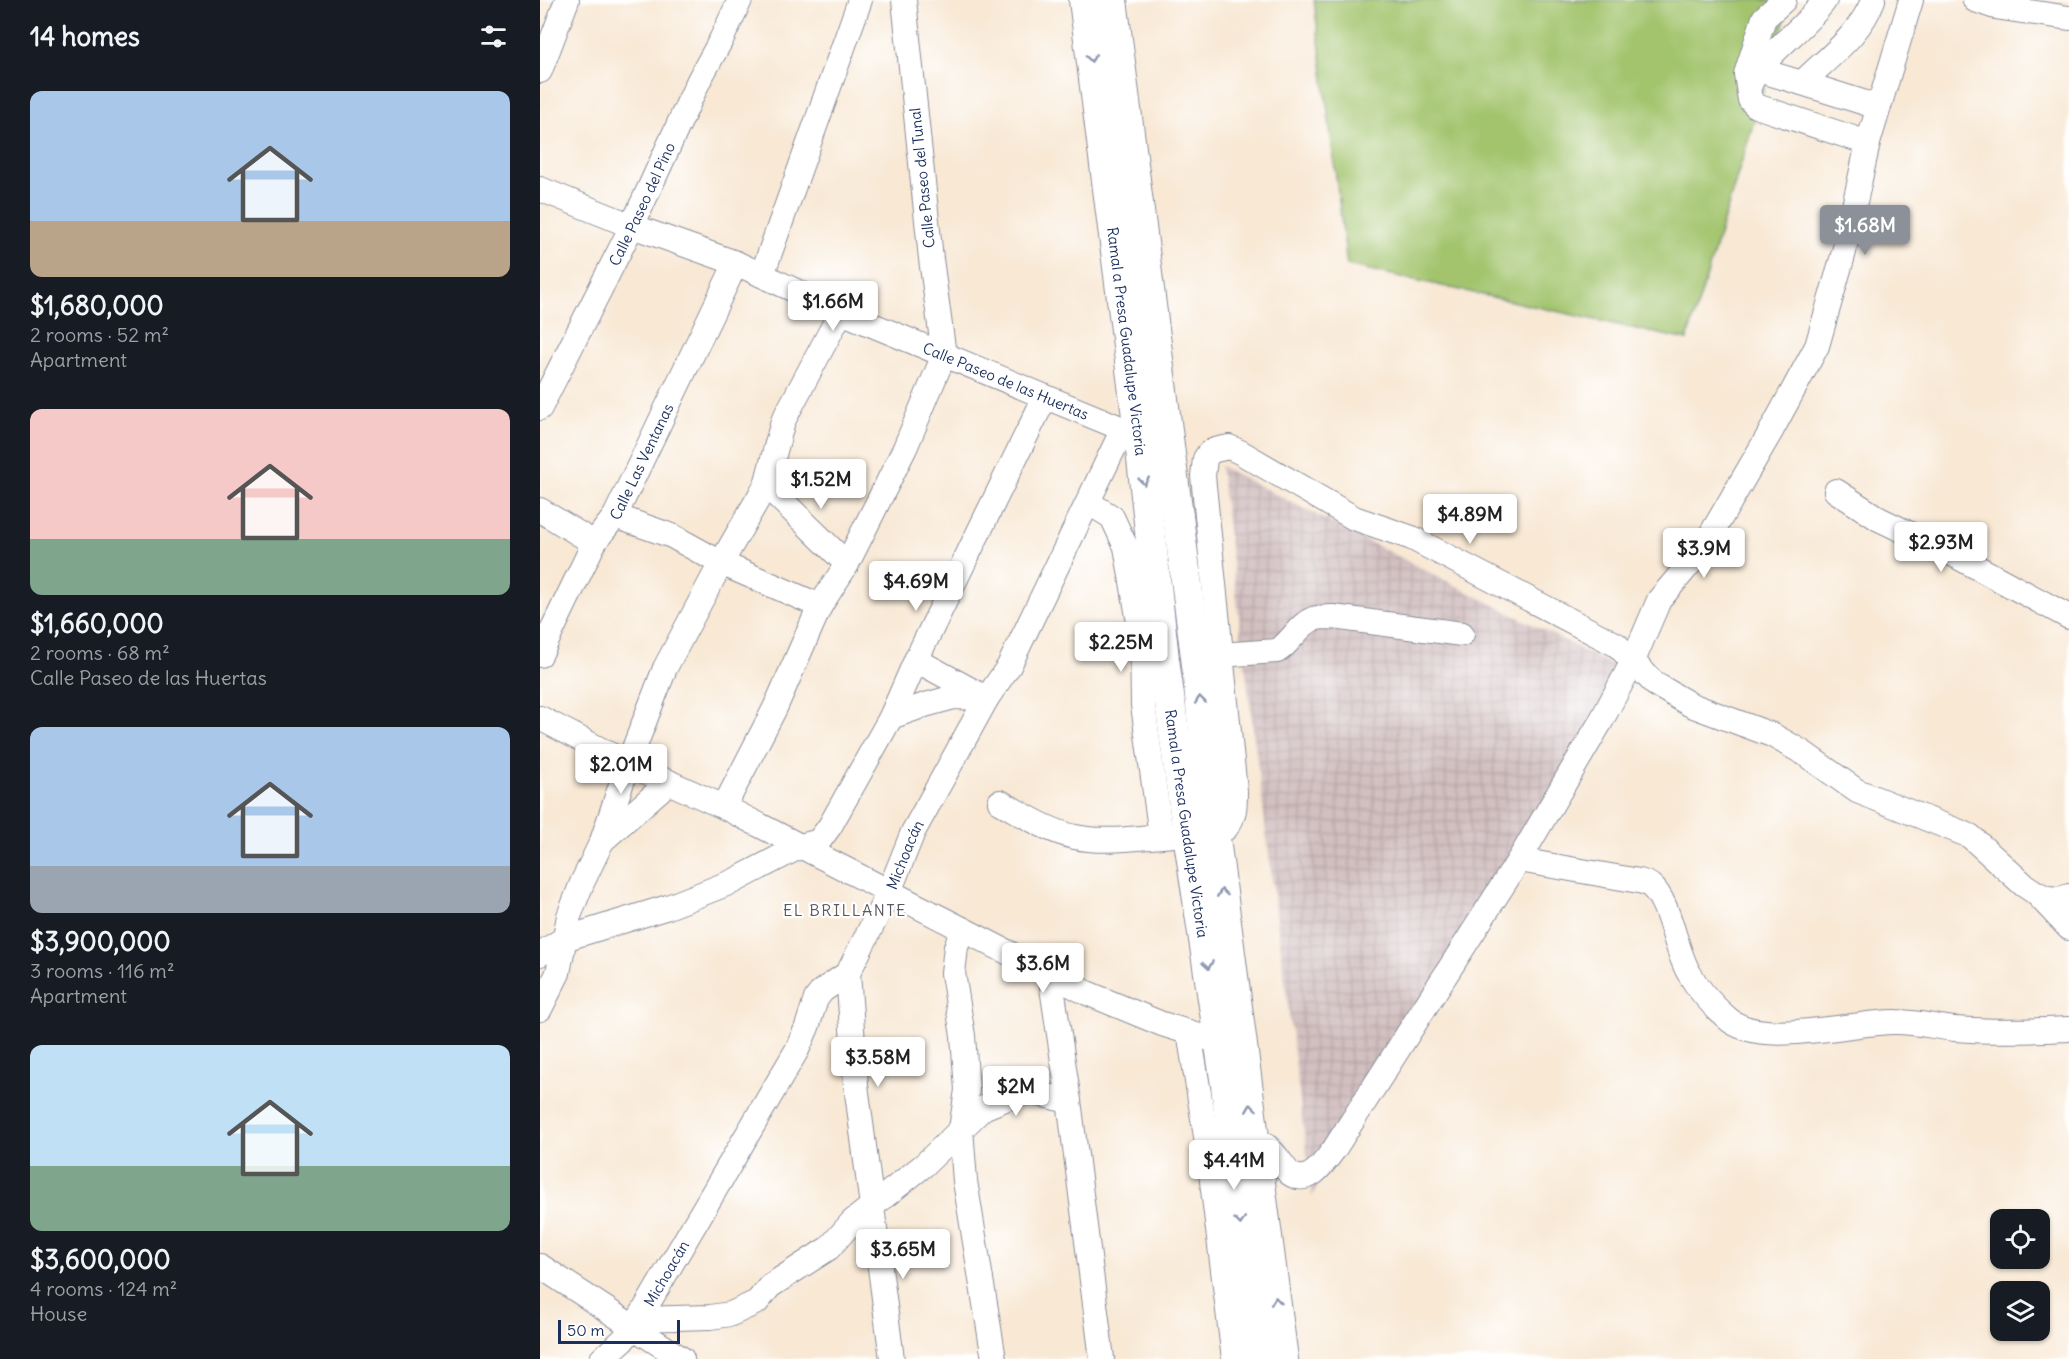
<!DOCTYPE html>
<html lang="en">
<head>
<meta charset="utf-8">
<style>
	body { margin:0; font-family:Delius,sans-serif; background:#242831; color:#f1f3f6; height:100vh; display:flex; flex-direction:column; font-size:22px; white-space:nowrap }
	* { box-sizing:border-box; margin:0 }
	p { font-size:20px; color:#9ea1a6 }
	.icon { flex:none; width:33px; height:33px; fill:none; stroke:currentColor; stroke-width:2; stroke-linecap:round; stroke-linejoin:round }
	.map { position:relative; flex:1; overflow:hidden }
	.details { display:flex; flex-direction:column; background:#171b24; width:540px }
	.details>* { flex:none }
	.tools { position:absolute; left:1450px; top:1209px; display:grid; gap:12px }
	.tools a { display:grid; place-items:center; width:60px; height:60px; border-radius:12px; background:#171b24; box-shadow:0 2px 4px #0004; font-size:30px }
	.scale { position:absolute; left:18px; bottom:15px; width:122px; box-sizing:border-box; padding-left:6px; border:3px solid #1b2f5e; border-top:0; font-size:16px; line-height:21px; white-space:nowrap; color:#1b2f5e; -webkit-text-stroke:4px #fff; paint-order:stroke }
	.price { position:absolute; translate:-50% -51px; padding:0 14px; border-radius:6px; background:#fff; color:#222; font-size:20px; line-height:39px; filter:drop-shadow(0 2px 3px #0008) }
	.price::after { content:''; position:absolute; left:50%; top:36px; width:18px; height:14px; margin-left:-9px; background:inherit; clip-path:polygon(0 0,100% 0,50% 100%) }
	.price.on { background:#8c9099; color:#fff }
	ul { padding:0; list-style:none }
	li { display:grid; align-content:center; gap:12px; height:318px; padding:0 30px }
	li span { display:grid; place-items:center; height:186px; border-radius:12px; color:#555 }
	li>.icon { margin-inline-start:auto }
	span .icon { width:108px; height:108px; fill:#fffc; stroke-width:1 }
	li b { font-size:26px }
	h2 { display:flex; justify-content:space-between; align-items:center; height:72px; padding:0 30px; font-size:26px }
	main { display:flex; flex:1; min-height:0 }
	.map>svg:first-child { display:block }
	.industrial { fill:url(#industrial-grid) }
	.pitch { fill:#a3c46d; stroke:#5f7a66; stroke-width:1.5 }
	.lines { fill:none; stroke-linecap:round; stroke-linejoin:round }
	.minor-casing { stroke:#8a8c99; stroke-width:26 }
	.major-casing { stroke:#8a8c99; stroke-width:32 }
	.minor { stroke:#fff; stroke-width:24 }
	.major { stroke:#fff; stroke-width:30 }
	.oneway { stroke:#8d97ae }
	.labels { text-anchor:middle; dominant-baseline:central; stroke-width:4.5; stroke-linejoin:round; paint-order:stroke }
	.street-label { font-size:15px; fill:#1b2f5e; stroke:#fff }
	.neighbourhood-label { font-size:16px; letter-spacing:1.5px; fill:#5c5963; stroke:#fff }
</style>
</head>
<body>
<main>
<section class="details">
<h2>14 homes<svg class="icon" aria-label="filters" viewBox="0 0 24 24"><path d="M4 7h16M4 17h16"/><circle cx="9" cy="7" r="2"/><circle cx="15" cy="17" r="2"/></svg></h2>
<ul>
<li><span style="background:linear-gradient(#a9c7e8 70%,#b9a48a 0)"><svg class="icon" aria-label="home" viewBox="0 0 24 24"><path d="M3 11l9-7 9 7M6 9v11h12V9"/></svg></span><div><b>$1,680,000</b><p>2 rooms · 52 m²</p><p>Apartment</p></div></li>
<li><span style="background:linear-gradient(#f6c9c9 70%,#7fa58c 0)"><svg class="icon" aria-label="home" viewBox="0 0 24 24"><path d="M3 11l9-7 9 7M6 9v11h12V9"/></svg></span><div><b>$1,660,000</b><p>2 rooms · 68 m²</p><p>Calle Paseo de las Huertas</p></div></li>
<li><span style="background:linear-gradient(#a9c7e8 75%,#9aa5b1 0)"><svg class="icon" aria-label="home" viewBox="0 0 24 24"><path d="M3 11l9-7 9 7M6 9v11h12V9"/></svg></span><div><b>$3,900,000</b><p>3 rooms · 116 m²</p><p>Apartment</p></div></li>
<li><span style="background:linear-gradient(#bfe0f5 65%,#7fa58c 0)"><svg class="icon" aria-label="home" viewBox="0 0 24 24"><path d="M3 11l9-7 9 7M6 9v11h12V9"/></svg></span><div><b>$3,600,000</b><p>4 rooms · 124 m²</p><p>House</p></div></li>
</ul>
</section>
<div class="map">
<svg width="1529" height="1359" viewBox="0 0 1529 1359">
	<defs>
		<pattern id="industrial-grid" width="8" height="8" patternUnits="userSpaceOnUse" patternTransform="scale(1.5)"><rect width="8" height="8" fill="#d2bfc0"/><path d="M0 4h8M4 0v8" fill="none" stroke="#b4a4a7"/></pattern>
	</defs>
	<rect width="100%" height="100%" fill="#fff"/>
	<filter id="ink" filterUnits="userSpaceOnUse"><feTurbulence type="fractalNoise" baseFrequency=".0167" numOctaves="2"/><feDisplacementMap in="SourceGraphic" scale="12" xChannelSelector="R" yChannelSelector="G"/><feConvolveMatrix kernelMatrix="1 2 1 2 8 2 1 2 1" color-interpolation-filters="sRGB"/></filter>
	<filter id="wash" filterUnits="userSpaceOnUse"><feTurbulence type="fractalNoise" baseFrequency=".008" numOctaves="4" result="noise"/><feDisplacementMap in="SourceGraphic" scale="24" xChannelSelector="R" yChannelSelector="G"/><feGaussianBlur stdDeviation="1.35" result="paint"/><feColorMatrix in="noise" values="0 0 0 0 0 0 0 0 0 0 0 0 0 0 0 0 0 1.4 0 .05"/><feComposite in="paint" operator="in"/></filter>
	<g filter="url(#wash)">
		<rect width="100%" height="100%" fill="#f8e8d4"/>
		<path class="industrial" d="M680,466L1084,671L772,1196Z"/>
		<path class="pitch" d="M774,0H1251L1147,340L807,265Z"/>
	</g>
	<g filter="url(#ink)">
		<g class="lines">
			<g class="minor-casing">
				<g id="minor">
					<path d="M1244,0L1224,18L1206,74L1210,100L1216,106L1328,143"/>
					<path d="M1333,0C1321,34 1287,58 1262,83L1338,107"/>
					<path d="M1435,0L1455,7L1529,18"/>
					<path d="M1218,70L1262,83"/>
					<path d="M0,71L27,0"/>
					<path d="M1210,85C1220,57 1266,28 1285,0"/>
					<path id="s1" d="M0,189L92,226L196,263L301,312L583,429L598,432"/>
					<path d="M222,275L320,0"/>
					<path id="s2" d="M0,408L92,226L159,80L181,40L200,0"/>
					<path d="M226,485L307,564"/>
					<path d="M1296,491L1339,519L1416,556L1529,617"/>
					<path d="M549,503L572,517L586,547L602,640L603,705L621,836"/>
					<path d="M0,510L54,543"/>
					<path d="M75,516L132,536L181,563L280,606"/>
					<path id="s3" d="M0,655L54,543L75,516L196,263"/>
					<path d="M665,656L737,651C751,643 758,625 773,619C779,617 787,617 793,617L922,634"/>
					<path d="M376,660L442,696"/>
					<path d="M351,717L385,705L414,697L447,698"/>
					<path d="M0,718L88,764L184,807L547,993L622,1024L680,1042"/>
					<path d="M460,802C484,815 508,831 535,837C562,843 595,838 622,836C644,834 665,834 686,828C695,816 695,806 695,791L663,476L665,459L669,453L675,450L689,447L700,452L814,518L872,538L1077,645L1115,684L1151,705L1232,735L1262,752L1317,791L1430,836L1484,885L1496,893L1507,898L1520,899L1529,896"/>
					<path d="M184,807L235,708L280,606L307,564L365,448L404,355L391,259L364,0"/>
					<path d="M63,840L129,782"/>
					<path d="M979,860L1099,881C1103,882 1108,883 1111,886C1130,902 1135,950 1149,973C1158,989 1173,1006 1187,1018C1220,1049 1314,1021 1356,1022C1376,1022 1396,1027 1415,1029C1453,1032 1491,1031 1529,1029"/>
					<path d="M1496,893L1529,928"/>
					<path d="M423,929L416,947L413,973L423,1036L427,1090L421,1129L425,1181L454,1359"/>
					<path d="M0,954L24,939L128,907L194,881L261,846L279,841L290,826L351,717L376,660L505,397"/>
					<path d="M308,973L316,1085L352,1359"/>
					<path d="M510,974L530,1108L562,1359"/>
					<path d="M0,1009L18,973L29,916L42,883L62,841L88,764L125,668L181,563L226,485L243,421L301,312"/>
					<path d="M649,1032L668,1149L694,1359"/>
					<path d="M668,1149C681,1145 712,1135 724,1144C734,1151 741,1163 749,1173C769,1187 784,1163 795,1148L979,860L1060,723L1093,661L1119,600L1163,548L1230,433L1277,346L1304,252L1328,143L1371,0"/>
					<path d="M0,1266L142,1359"/>
					<path d="M99,1319L170,1317L191,1314L217,1302L230,1286L289,1248L312,1222L384,1165L443,1108L480,1093H494L529,1101"/>
					<path id="s4" d="M62,1359L83,1340L99,1319L257,1050L267,1027L276,999L282,991L308,973L349,892L373,832L447,698L469,666L583,429"/>
				</g>
			</g>
			<g class="major-casing">
				<g id="major">
					<path id="s5" d="M544,0L599,432L624,659L648,834L686,1085L717,1359"/>
					<path d="M572,0L656,657L674,831L743,1359"/>
				</g>
			</g>
			<use href="#minor" class="minor"/>
			<use href="#major" class="major"/>
		</g>
		<defs><path id="oneway-chevron" d="M-2-3.5L2.5 0L-2 3.5" fill="none" stroke-width="1.6" stroke-linecap="round" stroke-linejoin="round" transform="scale(1.5)"/></defs>
		<g class="oneway">
			<use href="#oneway-chevron" transform="translate(551 58) rotate(83)"/>
			<use href="#oneway-chevron" transform="translate(604 481) rotate(84)"/>
			<use href="#oneway-chevron" transform="translate(660 700) rotate(-96)"/>
			<use href="#oneway-chevron" transform="translate(682 893) rotate(-98)"/>
			<use href="#oneway-chevron" transform="translate(668 965) rotate(81)"/>
			<use href="#oneway-chevron" transform="translate(711 1108) rotate(-98)"/>
			<use href="#oneway-chevron" transform="translate(700 1221) rotate(83)"/>
			<use href="#oneway-chevron" transform="translate(736 1301) rotate(-97)"/>
		</g>
	</g>
	<g class="labels">
		<g class="street-label">
			<text transform="translate(382 178) rotate(-96)">Calle Paseo del Tunal</text>
			<text stroke="none"><textPath href="#s2" startOffset="228">Calle Paseo del Pino</textPath></text>
			<text stroke="none"><textPath href="#s5" startOffset="344">Ramal a Presa Guadalupe Victoria</textPath></text>
			<text stroke="none"><textPath href="#s1" startOffset="504">Calle Paseo de las Huertas</textPath></text>
			<text stroke="none"><textPath href="#s3" startOffset="219">Calle Las Ventanas</textPath></text>
			<text stroke="none"><textPath href="#s5" startOffset="830">Ramal a Presa Guadalupe Victoria</textPath></text>
			<text stroke="none"><textPath href="#s4" startOffset="594">Michoacán</textPath></text>
			<text stroke="none"><textPath href="#s4" startOffset="108">Michoacán</textPath></text>
		</g>
		<g class="neighbourhood-label">
			<text x="305" y="910">EL BRILLANTE</text>
		</g>
	</g>
</svg>
<div class="tools">
<a><svg class="icon" aria-label="locate" viewBox="0 0 24 24"><circle cx="12" cy="12" r="6"/><path d="M12 2v4M12 18v4M2 12h4M18 12h4"/></svg></a>
<a><svg class="icon" aria-label="layers" viewBox="0 0 24 24"><path d="M12 4l9 5-9 5-9-5zM3 14l9 5 9-5"/></svg></a>
</div>
<div class="scale">50 m</div>
<b class="price on" style="left:1325px;top:256px">$1.68M</b>
<b class="price" style="left:293px;top:332px">$1.66M</b>
<b class="price" style="left:281px;top:510px">$1.52M</b>
<b class="price" style="left:930px;top:545px">$4.89M</b>
<b class="price" style="left:1401px;top:573px">$2.93M</b>
<b class="price" style="left:1164px;top:579px">$3.9M</b>
<b class="price" style="left:376px;top:612px">$4.69M</b>
<b class="price" style="left:581px;top:673px">$2.25M</b>
<b class="price" style="left:81px;top:795px">$2.01M</b>
<b class="price" style="left:503px;top:994px">$3.6M</b>
<b class="price" style="left:338px;top:1088px">$3.58M</b>
<b class="price" style="left:476px;top:1117px">$2M</b>
<b class="price" style="left:694px;top:1191px">$4.41M</b>
<b class="price" style="left:363px;top:1280px">$3.65M</b>
</div>
</main>
</body>
</html>
